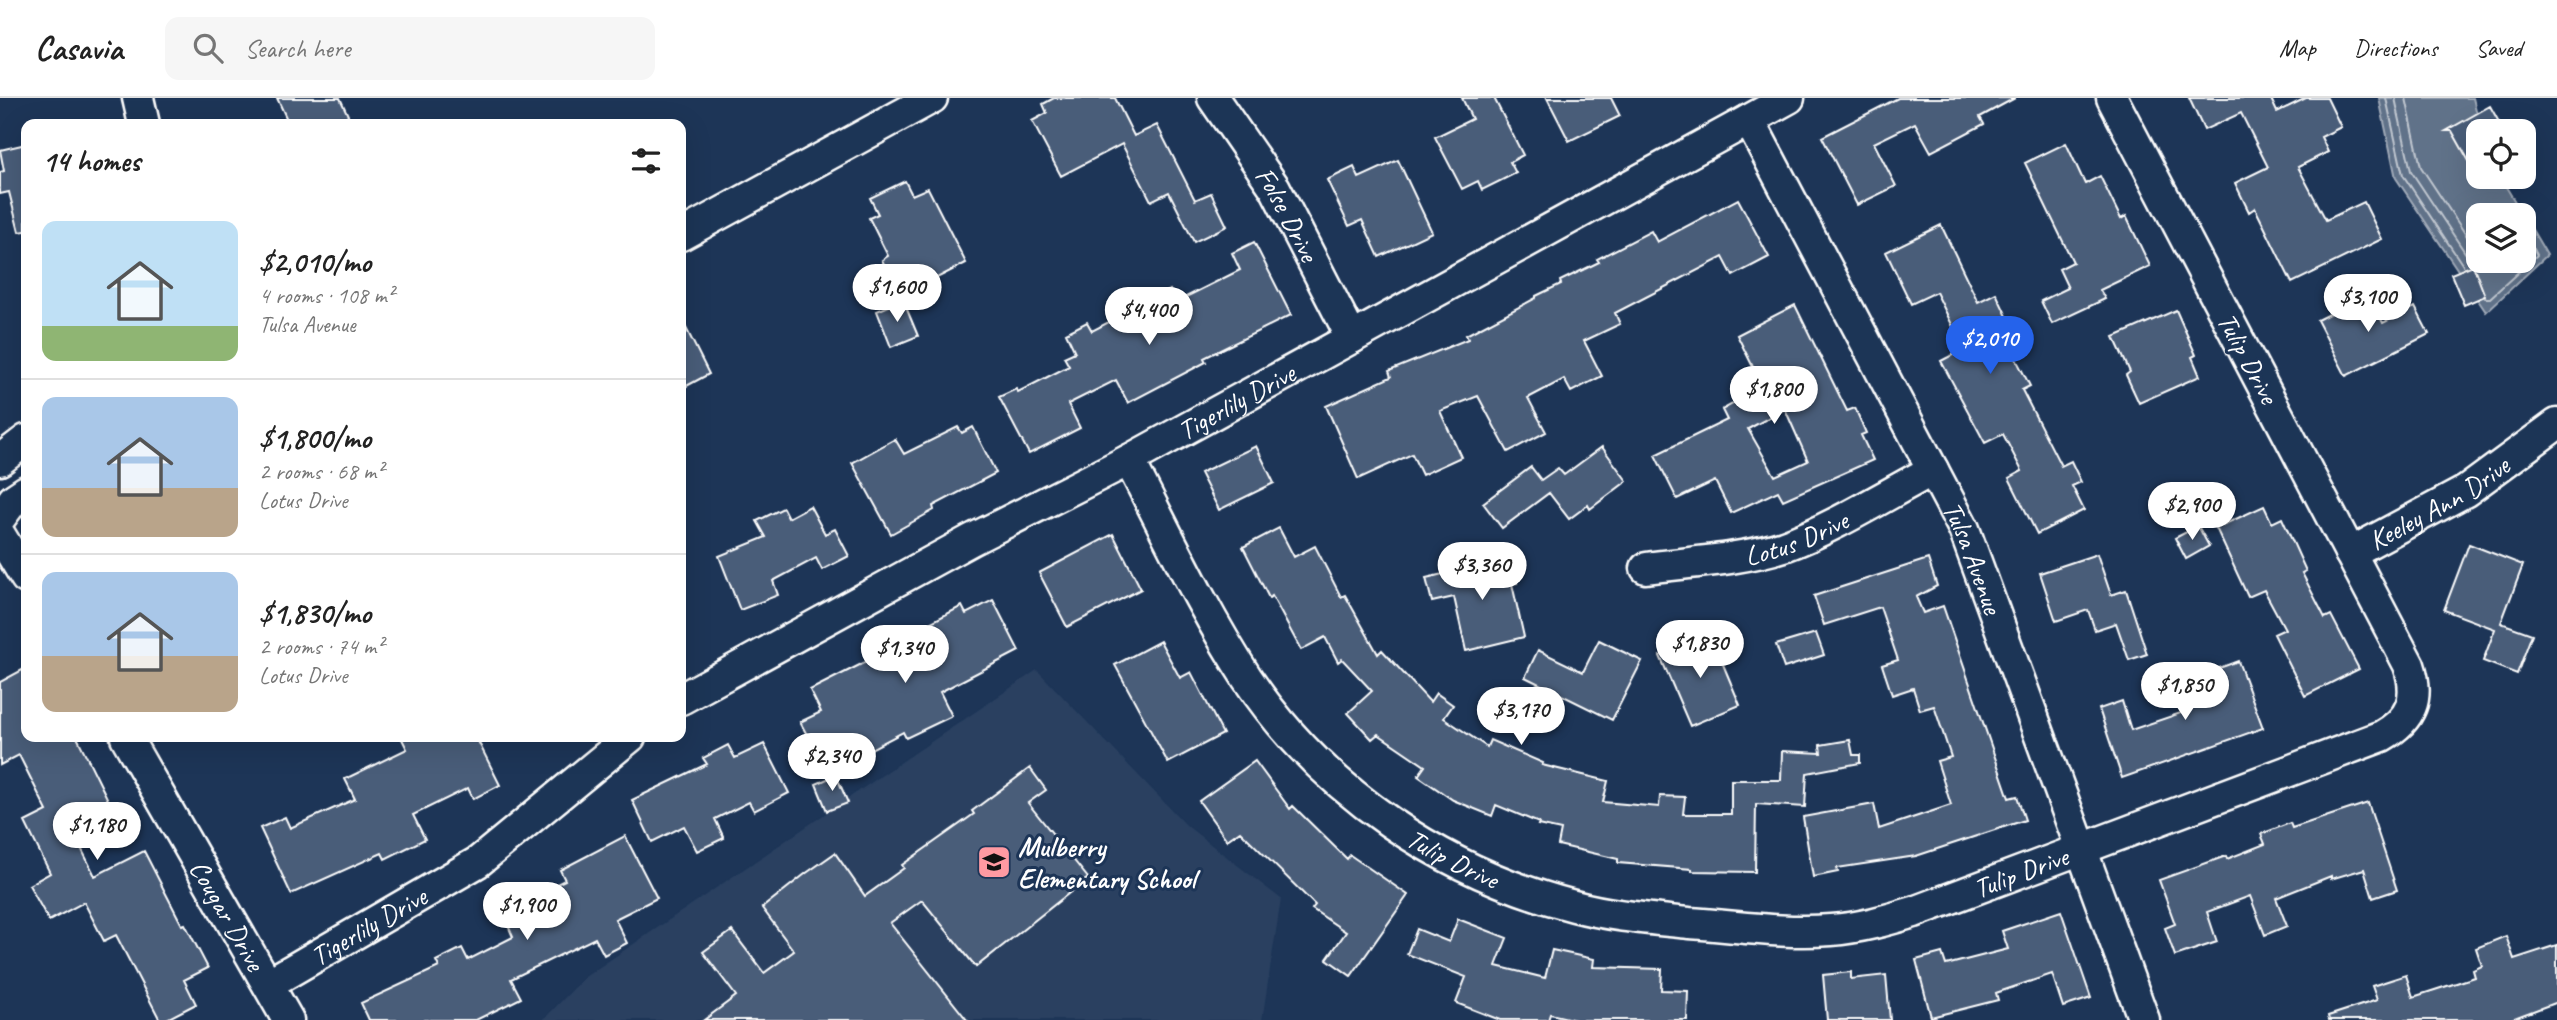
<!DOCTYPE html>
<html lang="en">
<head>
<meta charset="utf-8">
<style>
	body { margin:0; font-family:Caveat,sans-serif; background:#f6f6f6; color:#222; height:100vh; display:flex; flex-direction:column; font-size:26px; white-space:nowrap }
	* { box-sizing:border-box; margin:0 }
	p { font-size:23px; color:#767676 }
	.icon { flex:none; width:38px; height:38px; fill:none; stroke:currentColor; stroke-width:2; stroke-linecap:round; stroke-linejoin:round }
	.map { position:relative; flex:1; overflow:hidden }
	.details { position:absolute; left:21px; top:21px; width:665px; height:623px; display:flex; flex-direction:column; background:#fff; border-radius:14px; box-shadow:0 7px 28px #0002 }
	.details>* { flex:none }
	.controls { position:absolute; left:2466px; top:21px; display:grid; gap:14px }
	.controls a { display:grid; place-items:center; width:70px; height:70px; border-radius:14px; background:#fff; box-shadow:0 7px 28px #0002; font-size:35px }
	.price { position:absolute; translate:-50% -60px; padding:0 16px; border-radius:24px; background:#fff; color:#222; font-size:23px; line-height:46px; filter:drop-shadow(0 2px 4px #0008) }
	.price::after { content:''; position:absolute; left:50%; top:42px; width:21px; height:16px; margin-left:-10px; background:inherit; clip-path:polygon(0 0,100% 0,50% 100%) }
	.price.current { background:#2563eb; color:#fff }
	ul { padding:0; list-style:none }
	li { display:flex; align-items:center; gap:21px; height:175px; padding:0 21px }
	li+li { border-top:2px solid #e0e0e0 }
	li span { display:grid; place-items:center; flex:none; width:196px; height:140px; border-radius:14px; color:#555 }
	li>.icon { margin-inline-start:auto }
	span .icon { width:84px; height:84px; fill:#fffc; stroke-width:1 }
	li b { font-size:30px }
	h2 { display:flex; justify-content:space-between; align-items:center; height:84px; padding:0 21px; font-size:30px }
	header { display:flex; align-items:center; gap:42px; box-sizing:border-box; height:98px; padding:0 35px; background:#fff; border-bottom:2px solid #e0e0e0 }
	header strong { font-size:33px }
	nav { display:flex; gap:38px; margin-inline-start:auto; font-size:24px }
	.search { width:490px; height:63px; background:#f6f6f6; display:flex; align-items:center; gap:18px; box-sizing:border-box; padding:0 24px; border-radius:14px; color:#767676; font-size:26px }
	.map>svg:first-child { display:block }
	.built { fill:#2a4161 }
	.water { fill:#617289; stroke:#a0aab8; stroke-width:2 }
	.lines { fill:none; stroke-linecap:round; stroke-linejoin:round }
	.shore { stroke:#c0c7d0; stroke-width:2 }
	.building { fill:#4a5d79; stroke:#fff; stroke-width:2; fill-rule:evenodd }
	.minor-casing { stroke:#fff; stroke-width:35 }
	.minor { stroke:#1d3557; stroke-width:30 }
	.labels { text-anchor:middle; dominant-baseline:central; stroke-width:6; stroke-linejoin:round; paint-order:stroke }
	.street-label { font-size:28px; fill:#fff; stroke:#1d3557 }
	.poi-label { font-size:28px; font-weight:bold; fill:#fff; stroke:#1d3557; text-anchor:start }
</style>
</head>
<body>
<header>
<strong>Casavia</strong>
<div class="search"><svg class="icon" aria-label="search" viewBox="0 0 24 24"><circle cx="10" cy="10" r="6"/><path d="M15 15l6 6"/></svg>Search here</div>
<nav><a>Map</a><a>Directions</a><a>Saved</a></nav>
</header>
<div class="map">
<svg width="2557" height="922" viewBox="0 0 2557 922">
	<rect width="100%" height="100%" fill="#1d3557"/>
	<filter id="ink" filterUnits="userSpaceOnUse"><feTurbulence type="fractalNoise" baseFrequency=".0143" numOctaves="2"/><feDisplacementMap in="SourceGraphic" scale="14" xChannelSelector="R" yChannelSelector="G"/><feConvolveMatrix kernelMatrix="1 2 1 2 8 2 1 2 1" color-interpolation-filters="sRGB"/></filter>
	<g filter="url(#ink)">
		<path class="built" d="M1037,572L1187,728L1281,801L1262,922H543L585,879Z"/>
		<path class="water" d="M2379,0H2473L2481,33H2478V79H2500L2523,117H2478V163H2524V118L2547,157L2486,214L2396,80Z"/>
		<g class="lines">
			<path class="shore" d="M2386,0L2403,77L2464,169
				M2395,0L2411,73L2472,165
				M2406,0L2421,69L2478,155
				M2485,200H2490L2537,157L2524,132"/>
		</g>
		<path class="building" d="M277,0H340L352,26H289Z
			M1054,0H1115L1134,38L1157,27L1195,102L1211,95L1227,128L1194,144L1169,94L1151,103L1122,46L1061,78L1032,23L1047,15L1043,6Z
			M1462,0H1494L1523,57L1510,64L1516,75L1482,92L1478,83L1462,91L1435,39L1472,21Z
			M1547,0H1611L1620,18L1569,43Z
			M1898,0H2015L1980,19L1984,26L1931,54L1915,25L1874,45L1896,88L1857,107L1822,39Z
			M2189,0H2274L2271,1L2277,14L2306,0H2327L2341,29L2321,39L2328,54L2298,69L2326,122L2364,104L2382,141L2292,185L2255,110L2249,114L2235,85L2268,69L2241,15L2204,32Z
			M2490,8L2504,33H2478V79L2452,33H2446Z
			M2066,45L2085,86L2100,78L2121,121L2126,118L2150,168L2100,192L2105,201L2052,226L2041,203L2068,190L2059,171L2073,164L2025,65Z
			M26,46V133L19,134L9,94L0,96V74L4,73L0,52Z
			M1398,62L1432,134L1379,159L1362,122L1349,128L1327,82L1354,69L1359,80Z
			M905,83L912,97L928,90L966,165L900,199L882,162L888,158L869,120L878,116L870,100Z
			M1738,101L1769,159L1733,178L1723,159L1615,215L1620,226L1584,243L1602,278L1571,294L1564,281L1528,300L1546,334L1508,354L1478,298L1440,313L1461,359L1422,377L1412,356L1358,381L1326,308L1391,279L1389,273L1468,241L1466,237L1536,200V198L1561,186L1560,183L1599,164L1597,161L1651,133L1657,144Z
			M1941,127L1978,204L1996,195L2024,254L2015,259L2030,288L2022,292L2061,368L2071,363L2081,384L2072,388L2084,412L2037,436L2009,380L2022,373L2003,336L1985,345L1941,263L1964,251L1936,194L1911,206L1886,154Z
			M1254,144L1291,217L1204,260L1206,264L1128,305L1116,282L1068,306L1080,330L1029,356L999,299L1016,291L1018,294L1069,268L1064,259L1075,254L1066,235L1087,224L1092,233L1170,192L1176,204L1240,172L1232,155Z
			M2473,167L2485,198L2464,207L2451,176Z
			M2368,196L2383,225L2415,209L2429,236L2346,278L2317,222Z
			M903,202L918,238L891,249L877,213Z
			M1795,207L1847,313L1855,310L1866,335L1861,337L1873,362L1783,402L1778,393L1731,415L1715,383L1677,401L1655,357L1727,322L1722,312L1763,289L1737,237ZM1785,311L1808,363L1775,378L1748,331Z
			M2176,212L2196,257L2192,259L2200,278L2139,305L2126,277L2130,274L2114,239Z
			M681,220L709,276L681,291Z
			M958,329L962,335L973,329L996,375L933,408L934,412L891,436L852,365L895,341L904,356Z
			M1256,348L1274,385L1219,412L1200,375Z
			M1602,349L1627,383L1590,411L1588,407L1569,421L1549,395L1502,430L1483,405L1531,369L1541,382L1558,370L1564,377Z
			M810,408L825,436L835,431L849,458L822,472L816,460L773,483L778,497L740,512L719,458L766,439L757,423L783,410L788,420Z
			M2264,408L2272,425L2282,420L2306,473L2302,475L2325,520L2331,517L2359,571L2305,598L2274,536L2285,531L2264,492L2248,499L2216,430Z
			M2198,428L2209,448L2186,461L2175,440Z
			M1279,430L1294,459L1315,448L1341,499L1345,497L1378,556L1382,552L1430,604L1436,595L1453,607L1444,620L1487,649L1490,642L1543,665L1542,667L1608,683L1603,704L1659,709L1660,698L1685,699L1683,716H1731V682H1781L1782,653L1821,655L1820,647L1850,642L1853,657H1860V665L1807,675L1805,709L1756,706L1755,774L1692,773V771L1618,765V761L1558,747L1561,732L1538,727L1539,725L1496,707L1492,718L1453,702L1418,678L1425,668L1378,636L1372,641L1348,615L1372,593L1342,561L1338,564L1325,539L1301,552L1272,498L1269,500L1243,449Z
			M1113,436L1141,491L1067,529L1039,475Z
			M2469,446L2523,467L2501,525L2532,536L2517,576L2483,563L2495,531L2444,512Z
			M2097,456L2111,497L2126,492L2147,556L2129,562L2116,525L2095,532L2088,512L2056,523L2040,475Z
			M1511,460L1517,485L1512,486L1524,539L1466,553L1454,499L1432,504L1426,480Z
			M1928,461L1937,488L1916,499L1923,515L1943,508L2009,700L2017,698L2025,722L1916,758L1837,770L1838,774L1813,779L1803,719L1874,706L1879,731L1951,707L1937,663L1951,659L1934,608L1920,612L1913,590L1892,597L1882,567L1898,562L1880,509L1824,527L1814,498Z
			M993,502L1019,553L940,594L952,618L906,640L903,634L827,674L800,624L821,614L810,592L923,535L920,530L962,508L966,516Z
			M1710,535L1740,607L1690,628L1660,558Z
			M1816,535L1824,557L1784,570L1776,547Z
			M1599,542L1642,563L1612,622L1525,579L1538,552L1583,574Z
			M1160,543L1180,580L1191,574L1223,636L1168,665L1115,567Z
			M2238,563L2263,630L2122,680L2099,611L2122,603L2131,632L2181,615L2171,588Z
			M26,570V639H77L112,710L71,730L95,778L144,753L182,827L185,826L208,870L184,882L196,906L165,922H160L116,837L104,843L84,804L49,823L29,787L50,775L25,724L47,713L19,657L0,667V584Z
			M401,639H476L500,687L473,701L468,690L413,717L425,741L385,761L382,755L291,796L260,730L285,719L290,730L355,701L345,681L407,651Z
			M764,646L789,695L754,713L749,704L715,721L724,740L697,753L684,728L652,744L632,702L707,666L703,660L728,647L735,660Z
			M1255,663L1290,711L1293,708L1347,761L1350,757L1408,797L1351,878L1327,861L1346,834L1312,811L1315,807L1240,733L1227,742L1199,703Z
			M1030,670L1046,692L1028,705L1088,780L976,869L922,802L890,825L967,922H704L736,898L703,854L732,833L764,875L794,853L762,810L805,776L835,755L865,798L904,770L902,767L974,716L972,713Z
			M836,677L848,705L827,713L816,686Z
			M2368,705L2397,792L2373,800L2364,771L2331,781V778L2276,800L2287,828L2265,837L2250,798L2207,814L2217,844L2175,858L2165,830L2175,826L2159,782L2226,758L2227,761L2265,746L2261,736L2290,725L2292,730Z
			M625,738L657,800L615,821L627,845L604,857L595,840L511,881L521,900L476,922H369L361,905L439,869L436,863L462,850L468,862L513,839L507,825L535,811L530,799L565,782L560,772Z
			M2061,813L2091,900L2063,909L2052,876L1996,895L1998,902L1931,919L1916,862L1942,855L1946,867L2008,851L2002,833Z
			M1458,821L1507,840L1496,868L1545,880L1552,852L1594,861L1593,869L1662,871L1661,892L1688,893L1687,922H1576L1550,916L1548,922H1500L1456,905L1466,879L1407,856L1417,831L1449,844Z
			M2506,838L2514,861L2557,847V904L2509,922H2329L2328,918L2377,902L2372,888L2406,877L2413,899L2475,879L2473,872L2482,868L2476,850Z
			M1851,874V881L1886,877L1890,922H1827L1823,877Z"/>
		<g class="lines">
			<g class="minor-casing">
				<g id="minor">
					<path d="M138,0L144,26"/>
					<path id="s1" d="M1213,0L1275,90L1352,240"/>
					<path id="s2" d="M1749,22L1964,431L2144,922"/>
					<path d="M681,137L932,0"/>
					<path d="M0,362L26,342"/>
					<path id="s3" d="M1129,362C1167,435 1202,511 1247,580C1323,694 1443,774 1574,808C1611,818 1651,821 1689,825C1736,828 1784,836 1831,832C1860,830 1887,822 1914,814L2382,638C2412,621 2420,600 2409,567L2112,0"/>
					<path d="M0,420L14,401L26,393"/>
					<path d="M0,437L26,480"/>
					<path id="s4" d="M2350,455L2466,393L2557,326"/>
					<path id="s5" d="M1646,470C1691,464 1740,462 1784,448C1832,431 1887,396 1933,372"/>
					<path id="s6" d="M681,601L971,442L1129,362L1789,0"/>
					<path id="s7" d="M126,639L288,922"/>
					<path id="s8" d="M268,886L478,764L630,639"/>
				</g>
			</g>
			<use href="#minor" class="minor"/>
		</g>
	</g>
	<defs>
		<g id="school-square" transform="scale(1.75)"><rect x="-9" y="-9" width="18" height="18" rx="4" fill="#ff9aa2" stroke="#1d3557"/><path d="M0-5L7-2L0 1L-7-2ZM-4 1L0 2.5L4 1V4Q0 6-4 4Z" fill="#111"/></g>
	</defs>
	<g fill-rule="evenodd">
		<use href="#school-square" x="994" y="764"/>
	</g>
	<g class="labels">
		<g class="street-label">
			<text stroke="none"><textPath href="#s1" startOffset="138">Folse Drive</textPath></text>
			<text transform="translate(2248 260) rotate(62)">Tulip Drive</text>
			<text stroke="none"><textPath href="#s6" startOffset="630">Tigerlily Drive</textPath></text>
			<text stroke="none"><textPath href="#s4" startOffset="102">Keeley Ann Drive</textPath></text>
			<text stroke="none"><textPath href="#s5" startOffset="154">Lotus Drive</textPath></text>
			<text stroke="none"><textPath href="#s2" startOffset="492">Tulsa Avenue</textPath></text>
			<text stroke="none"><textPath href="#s3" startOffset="525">Tulip Drive</textPath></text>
			<text stroke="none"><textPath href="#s3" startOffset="1113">Tulip Drive</textPath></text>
			<text stroke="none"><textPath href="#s7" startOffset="205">Cougar Drive</textPath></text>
			<text stroke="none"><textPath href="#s8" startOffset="116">Tigerlily Drive</textPath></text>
		</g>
		<g class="poi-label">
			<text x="1018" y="748">Mulberry<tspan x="1018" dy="32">Elementary School</tspan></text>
		</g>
	</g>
</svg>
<div class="controls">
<a><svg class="icon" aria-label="locate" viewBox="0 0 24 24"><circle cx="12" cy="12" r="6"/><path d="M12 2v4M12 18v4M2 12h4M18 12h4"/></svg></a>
<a><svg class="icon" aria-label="layers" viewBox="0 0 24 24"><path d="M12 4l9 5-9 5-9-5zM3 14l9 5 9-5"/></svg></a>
</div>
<b class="price" style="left:897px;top:226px">$1,600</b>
<b class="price" style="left:2368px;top:236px">$3,100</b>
<b class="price" style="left:1149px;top:249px">$4,400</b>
<b class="price current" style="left:1990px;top:278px">$2,010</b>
<b class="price" style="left:1774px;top:328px">$1,800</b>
<b class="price" style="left:2192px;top:444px">$2,900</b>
<b class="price" style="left:1482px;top:504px">$3,360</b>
<b class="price" style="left:1700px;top:582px">$1,830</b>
<b class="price" style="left:905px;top:587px">$1,340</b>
<b class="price" style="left:2185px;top:624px">$1,850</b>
<b class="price" style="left:1521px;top:649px">$3,170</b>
<b class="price" style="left:832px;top:695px">$2,340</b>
<b class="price" style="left:97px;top:764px">$1,180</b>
<b class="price" style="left:527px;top:844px">$1,900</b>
<section class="details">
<h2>14 homes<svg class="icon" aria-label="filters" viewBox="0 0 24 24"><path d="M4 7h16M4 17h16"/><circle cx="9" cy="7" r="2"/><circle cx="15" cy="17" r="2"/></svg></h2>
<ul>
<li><span style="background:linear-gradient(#bfe0f5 75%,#8fb573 0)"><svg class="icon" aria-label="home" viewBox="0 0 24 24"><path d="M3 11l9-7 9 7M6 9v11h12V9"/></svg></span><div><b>$2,010/mo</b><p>4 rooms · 108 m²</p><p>Tulsa Avenue</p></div></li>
<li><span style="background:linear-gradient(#a9c7e8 65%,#b9a48a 0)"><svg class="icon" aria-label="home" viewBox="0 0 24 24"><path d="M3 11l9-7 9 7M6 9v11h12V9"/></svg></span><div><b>$1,800/mo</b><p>2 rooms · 68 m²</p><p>Lotus Drive</p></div></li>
<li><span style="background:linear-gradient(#a9c7e8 60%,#b9a48a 0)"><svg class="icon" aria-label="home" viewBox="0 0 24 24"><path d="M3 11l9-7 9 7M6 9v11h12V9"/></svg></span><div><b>$1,830/mo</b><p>2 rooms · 74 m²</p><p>Lotus Drive</p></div></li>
</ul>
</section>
</div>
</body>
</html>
